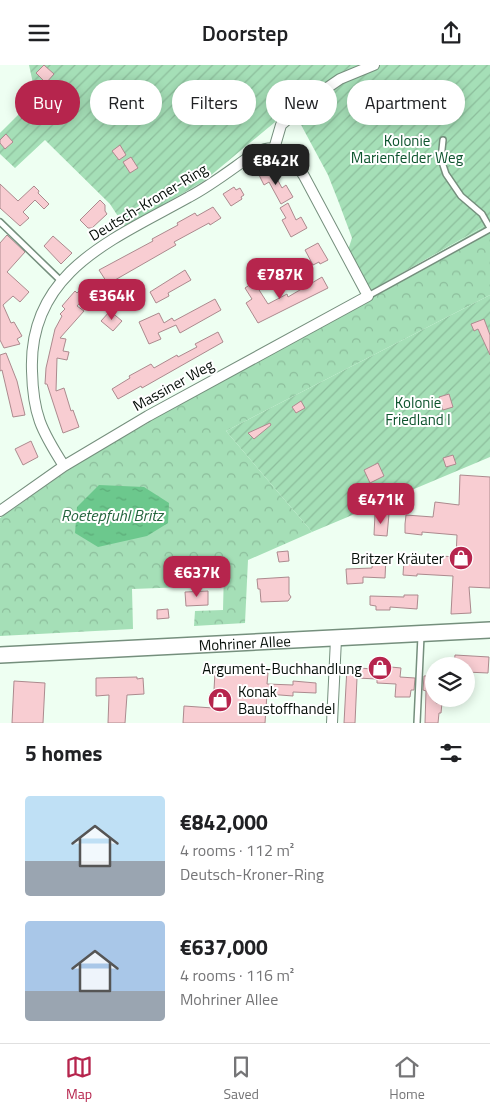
<!DOCTYPE html>
<html lang="en">
<head>
<meta charset="utf-8">
<style>
	body { margin:0; font-family:"Titillium Web",sans-serif; background:#f6f6f6; color:#202124; height:100vh; display:flex; flex-direction:column; font-size:19px; white-space:nowrap }
	* { box-sizing:border-box; margin:0 }
	p { font-size:16px; color:#757577 }
	.icon { flex:none; width:28px; height:28px; fill:none; stroke:currentColor; stroke-width:2; stroke-linecap:round; stroke-linejoin:round }
	.map { position:relative; height:658px; overflow:hidden }
	.drawer { display:flex; flex-direction:column; background:#fff; flex:1 }
	.drawer>* { flex:none }
	.guide { position:absolute; left:15px; top:15px; width:460px; height:45px; display:flex; gap:10px }
	.controls { position:absolute; left:425px; top:592px; display:grid; gap:10px }
	.controls a { display:grid; place-items:center; width:50px; height:50px; border-radius:50%; background:#fff; box-shadow:0 2px 12px #0003; font-size:25px }
	.price { position:absolute; translate:-50% -42px; padding:0 11px; border-radius:10px; background:#b6254d; color:#fff; font-size:16px; line-height:32px; filter:drop-shadow(0 1px 2px #0008) }
	.price::after { content:''; position:absolute; left:50%; top:30px; width:15px; height:11px; margin-left:-8px; background:inherit; clip-path:polygon(0 0,100% 0,50% 100%) }
	.price.selected { background:#222; color:#fff }
	ul { padding:0; list-style:none }
	li { display:flex; align-items:center; gap:15px; height:125px; padding:0 25px }
	li span { display:grid; place-items:center; flex:none; width:140px; height:100px; border-radius:5px; color:#555 }
	li>.icon { margin-inline-start:auto }
	span .icon { width:60px; height:60px; fill:#fffc; stroke-width:1 }
	li b { font-size:21px }
	h2 { display:flex; justify-content:space-between; align-items:center; height:60px; padding:0 25px; font-size:21px }
	.pill { padding:0 18px; border-radius:22px; background:#fff; box-shadow:0 2px 12px #0003; font-size:18px; line-height:45px }
	.pill.selected { background:#b6254d; color:#fff }
	header { display:flex; justify-content:space-between; align-items:center; height:65px; padding:0 25px; background:#fff; font-size:22px; font-weight:600 }
	.tabs { display:flex; justify-content:space-around; align-items:center; height:70px; border-top:1px solid #e0e0e0; background:#fff; font-size:14px; color:#757577 }
	.tabs a { display:grid; justify-items:center; gap:2px }
	.tabs .selected { color:#b6254d }
	.map>svg:first-child { display:block }
	.park { fill:url(#park-crowns) }
	.garden { fill:url(#garden-furrows) }
	.water { fill:url(#water-ripples) }
	.building { fill:#f8cdd2; stroke:#ac8a8e }
	.lines { fill:none; stroke-linecap:round; stroke-linejoin:round }
	.service-casing { stroke:#758f7d; stroke-width:8 }
	.minor-casing { stroke:#758f7d; stroke-width:12 }
	.secondary-casing { stroke:#758f7d; stroke-width:18 }
	.service { stroke:#fff; stroke-width:5 }
	.minor { stroke:#fff; stroke-width:10 }
	.secondary { stroke:#fff; stroke-width:15 }
	.labels { text-anchor:middle; dominant-baseline:central; stroke-width:4; stroke-linejoin:round; paint-order:stroke }
	.park-label { font-size:15px; fill:#0d542e; stroke:#fff }
	.street-label { font-size:15px; fill:#050e08; stroke:#fff }
	.poi-label { font-size:15px; fill:#050e08; stroke:#fff; text-anchor:end }
	.water-label { font-size:16px; font-style:italic; fill:#24653e; stroke:#fff }
</style>
</head>
<body>
<header><svg class="icon" aria-label="menu" viewBox="0 0 24 24"><path d="M4 6h16M4 12h16M4 18h16"/></svg>Doorstep<svg class="icon" aria-label="share" viewBox="0 0 24 24"><path d="M12 15V3M7 8l5-5 5 5M5 13v7h14v-7"/></svg></header>
<div class="map">
<svg width="490" height="658" viewBox="0 0 490 658">
	<defs>
		<pattern id="park-crowns" width="20" height="18" patternUnits="userSpaceOnUse" patternTransform="scale(1.25)"><rect width="20" height="18" fill="#a5dfb7"/><path d="M2 6a3 3 0 1 1 6 0M12 15a3 3 0 1 1 6 0" fill="none" stroke="#8dbe9c"/></pattern>
		<pattern id="garden-furrows" width="10" height="10" patternUnits="userSpaceOnUse" patternTransform="scale(1.25)"><rect width="10" height="10" fill="#a5dfb7"/><path d="M-1 1l2-2M0 10L10 0M9 11l2-2" fill="none" stroke="#8dbe9c"/></pattern>
		<pattern id="water-ripples" width="26" height="14" patternUnits="userSpaceOnUse" patternTransform="scale(1.25)"><rect width="26" height="14" fill="#6cc88d"/><path d="M2 4q2-2 4 0t4 0M15 11q2-2 4 0t4 0" fill="none" stroke="#5cab78"/></pattern>
	</defs>
	<rect width="100%" height="100%" fill="#eefff2"/>
	<path class="park" d="M490,158V230L226,366L312,467L248,495L245,558L194,561L195,546L223,545L224,505L186,522L132,524L133,564L0,571V453L84,394L148,358L147,356Z"/>
	<path class="garden" d="M29,0H490V158L370,226L348,185L352,173L339,138L328,110L292,43L204,116L125,162L110,139L45,75L15,103L0,89V68L36,32Z
		M490,230V392L312,467L226,366Z"/>
	<path class="water" d="M99,420L144,422L169,438L168,458L147,471L98,482L75,468L77,442Z"/>
	<path class="building" d="M44,0L54,9L46,18L36,8Z
		M6,69L13,77L5,84L0,78V75Z
		M120,80L126,90L119,95L112,86Z
		M131,92L138,103L130,108L123,97Z
		M271,103L282,123L286,120L293,132L281,139L269,117L264,120L259,110Z
		M0,119L18,136L34,121L39,126L38,128L49,139L44,144L35,135L23,147L29,153L20,161L0,143Z
		M234,122L236,125L240,123L244,130L241,132L242,134L231,141L223,129Z
		M100,135L105,140V146L107,149L92,163H88L80,155Z
		M288,138L296,155L301,152L307,163L291,172L282,155L286,153L280,143Z
		M213,142L221,153L210,160L209,158L174,177L176,180L108,219L99,205L153,176L152,174L178,160L177,158L195,148L197,151Z
		M7,170L25,187L7,207L29,227L20,237L13,231L3,240L11,258L14,257L22,271L17,274L20,279L4,283L0,275V178Z
		M53,171L72,188L61,199L44,181Z
		M318,178L328,195L320,199L319,197L313,200L305,185Z
		M264,202L268,209L259,213L256,206Z
		M185,205L191,215L168,228L169,231L156,238L150,227Z
		M322,212L328,223L258,258L246,238L252,234L245,223L254,217L268,239L287,229L288,232Z
		M80,225L86,231L77,241L84,246L60,273L66,274L63,286L69,287L67,295L57,293L56,326L64,323L71,346L73,345L79,362L63,368L47,319H45L46,303L55,264L62,251L60,249L65,244L62,241L75,226L77,228Z
		M215,234L221,245L180,268L176,260L158,268L161,274L149,279L139,257L159,248L164,258L172,253L174,256Z
		M110,246L122,256L113,266L101,256Z
		M484,254L490,270V290L478,264L474,266L471,259Z
		M218,267L223,277L142,323L141,321L118,334L112,324L130,313L129,311L151,299L154,303L177,290L178,292L197,282L195,279Z
		M6,288L17,316L25,350L13,352L2,305L0,306V290Z
		M449,329L453,342L443,345L439,332Z
		M301,336L305,343L296,348L292,342Z
		M270,358L271,360L254,374L248,368Z
		M31,376L38,392L23,400L15,384Z
		M453,390L456,399L446,402L443,393Z
		M378,398L384,411L370,418L364,405Z
		M460,410L490,412V523L469,522L471,548L451,549L453,511L417,509V511L403,510L404,495L425,496V490L456,492L457,470L422,467V470L405,468V459L406,450L433,452L435,437L459,440Z
		M375,449H389L387,471L374,470Z
		M288,486L289,496L279,497L277,487Z
		M373,491L386,492L385,513L363,512V518L347,519L346,504L372,503Z
		M289,512V529L291,532L288,536L261,537L260,524H258L257,514Z
		M208,526V540L186,541L185,527Z
		M404,530H418L417,544L390,542V545H376V541L370,540V531L404,532Z
		M168,544L169,553L157,554V545Z
		M455,590L489,592L488,608L466,607V601H454Z
		M372,598L386,599V600L391,601V602L401,603L400,612L415,613L414,625H411L410,632H395L396,619L377,618V614L357,613L355,658H344L347,602L372,604Z
		M215,607L268,608L267,619L293,620V616L316,618V628L293,627V631L267,629L265,658H183L184,641L213,643Z
		M424,611H434V634H436V638H442L441,648H439L438,658H425L426,626L423,625Z
		M137,612V614L143,613L144,629L127,630L125,658H108L109,630L96,631V613Z
		M14,616L45,618L43,658H12Z"/>
	<g class="lines">
		<g class="service-casing">
			<path id="service" d="M443,75L441,94L446,109L461,131L482,149L490,163
				M0,157L61,216
				M368,231L490,164
				M417,658L421,571"/>
		</g>
		<g class="minor-casing">
			<path id="minor" d="M274,84L281,60L311,34L340,14L374,0
				M0,446L64,401L148,351L368,231L304,111C292,91 281,75 255,88C233,103 212,120 189,132C114,174 28,206 32,306C33,349 41,365 64,401
				M332,658L336,574"/>
		</g>
		<g class="secondary-casing">
			<g id="secondary">
				<path id="s1" d="M0,590L490,565"/>
			</g>
		</g>
		<use href="#service" class="service"/>
		<use href="#minor" class="minor"/>
		<use href="#secondary" class="secondary"/>
	</g>
	<defs>
		<g id="shop-disc" transform="scale(1.25)"><circle r="9.5" fill="#b6254d" stroke="#fff"/><path d="M-5-2.5h2.3a2.7 3.5 0 0 1 5.4 0H5L5.5 6h-11ZM-1.5-2.5h3a1.5 2.3 0 0 0-3 0Z" fill="#fff"/></g>
	</defs>
	<g fill-rule="evenodd">
		<use href="#shop-disc" x="461" y="493"/>
		<use href="#shop-disc" x="380" y="603"/>
		<use href="#shop-disc" x="220" y="635"/>
	</g>
	<g class="labels">
		<g class="park-label">
			<text x="407" y="75">Kolonie<tspan x="407" dy="17">Marienfelder Weg</tspan></text>
			<text x="418" y="337">Kolonie<tspan x="418" dy="17">Friedland I</tspan></text>
		</g>
		<g class="street-label">
			<text transform="translate(148 137) rotate(-31)">Deutsch-Kroner-Ring</text>
			<text transform="translate(173 320) rotate(-29)">Massiner Weg</text>
			<text stroke="none"><textPath href="#s1" startOffset="245">Mohriner Allee</textPath></text>
		</g>
		<g class="poi-label">
			<text x="444" y="493">Britzer Kräuter</text>
			<text x="362" y="603">Argument-Buchhandlung</text>
			<text x="238" y="626" text-anchor="start">Konak<tspan x="238" dy="17">Baustoffhandel</tspan></text>
		</g>
		<g class="water-label">
			<text x="112" y="450">Roetepfuhl Britz</text>
		</g>
	</g>
</svg>
<div class="controls">
<a><svg class="icon" aria-label="layers" viewBox="0 0 24 24"><path d="M12 4l9 5-9 5-9-5zM3 14l9 5 9-5"/></svg></a>
</div>
<b class="price selected" style="left:276px;top:121px">€842K</b>
<b class="price" style="left:280px;top:235px">€787K</b>
<b class="price" style="left:112px;top:256px">€364K</b>
<b class="price" style="left:381px;top:460px">€471K</b>
<b class="price" style="left:197px;top:533px">€637K</b>
<div class="guide">
<a class="pill selected">Buy</a>
<a class="pill">Rent</a>
<a class="pill">Filters</a>
<a class="pill">New</a>
<a class="pill">Apartment</a>
</div>
</div>
<section class="drawer">
<h2>5 homes<svg class="icon" aria-label="filters" viewBox="0 0 24 24"><path d="M4 7h16M4 17h16"/><circle cx="9" cy="7" r="2"/><circle cx="15" cy="17" r="2"/></svg></h2>
<ul>
<li><span style="background:linear-gradient(#bfe0f5 65%,#9aa5b1 0)"><svg class="icon" aria-label="home" viewBox="0 0 24 24"><path d="M3 11l9-7 9 7M6 9v11h12V9"/></svg></span><div><b>€842,000</b><p>4 rooms · 112 m²</p><p>Deutsch-Kroner-Ring</p></div></li>
<li><span style="background:linear-gradient(#a9c7e8 70%,#9aa5b1 0)"><svg class="icon" aria-label="home" viewBox="0 0 24 24"><path d="M3 11l9-7 9 7M6 9v11h12V9"/></svg></span><div><b>€637,000</b><p>4 rooms · 116 m²</p><p>Mohriner Allee</p></div></li>
</ul>
</section>
<nav class="tabs">
<a class="selected"><svg class="icon" aria-label="map" viewBox="0 0 24 24"><path d="M3 6l6-2 6 2 6-2v14l-6 2-6-2-6 2zM9 4v14M15 6v14"/></svg>Map</a>
<a><svg class="icon" aria-label="saved" viewBox="0 0 24 24"><path d="M7 4h10v16l-5-4-5 4z"/></svg>Saved</a>
<a><svg class="icon" aria-label="home" viewBox="0 0 24 24"><path d="M3 11l9-7 9 7M6 9v11h12V9"/></svg>Home</a>
</nav>
</body>
</html>
